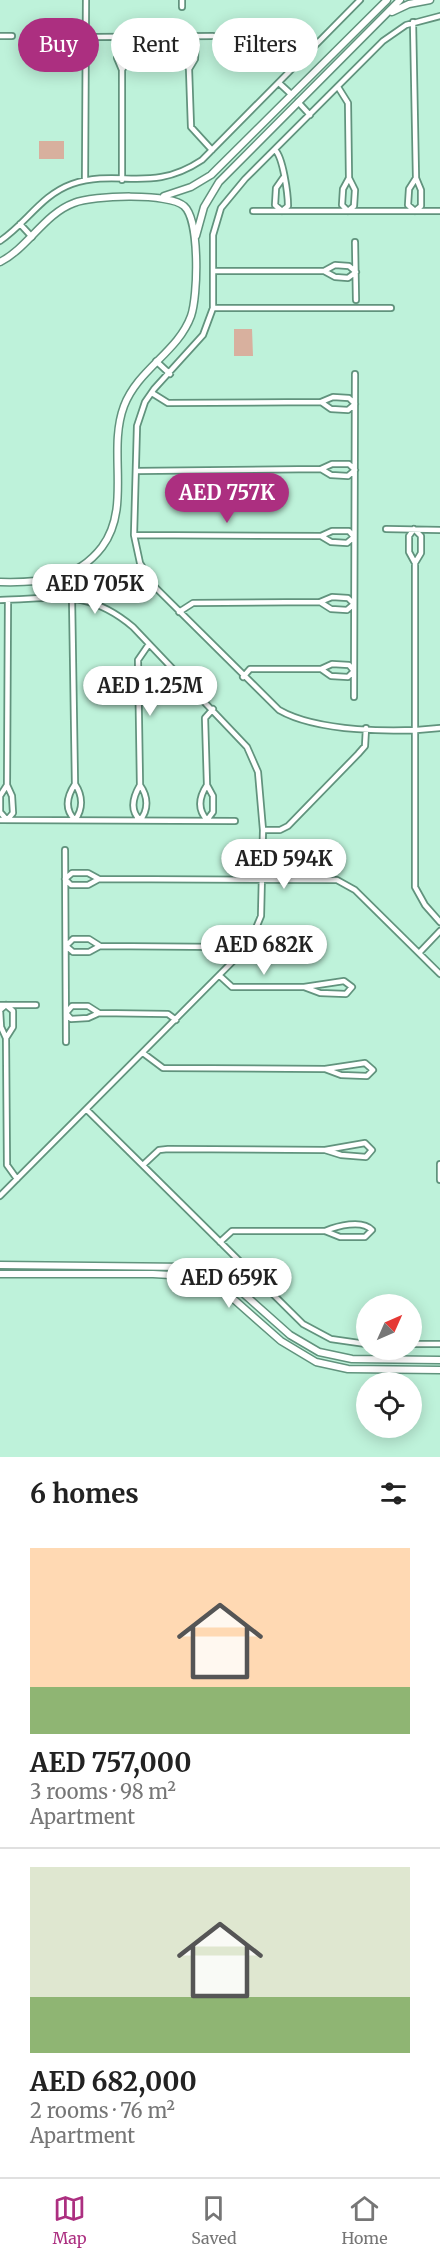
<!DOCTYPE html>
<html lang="en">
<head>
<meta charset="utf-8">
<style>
	body { margin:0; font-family:Merriweather,serif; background:#f2f2f2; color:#222; height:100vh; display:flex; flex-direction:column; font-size:22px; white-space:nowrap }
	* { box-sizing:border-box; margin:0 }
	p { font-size:20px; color:#767676 }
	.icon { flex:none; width:33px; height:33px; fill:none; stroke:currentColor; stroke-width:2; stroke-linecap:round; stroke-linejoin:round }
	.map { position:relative; height:1457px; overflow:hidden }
	.drawer { display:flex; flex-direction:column; background:#fff; flex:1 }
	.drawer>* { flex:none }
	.top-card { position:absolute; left:18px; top:18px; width:405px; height:54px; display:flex; gap:12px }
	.needle { width:39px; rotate:45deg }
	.buttons { position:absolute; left:356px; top:1294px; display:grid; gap:12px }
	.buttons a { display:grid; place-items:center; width:66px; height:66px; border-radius:50%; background:#fff; box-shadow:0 3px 15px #0003; font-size:30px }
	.price { position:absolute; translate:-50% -51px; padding:0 14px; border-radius:21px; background:#fff; color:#222; font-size:20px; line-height:39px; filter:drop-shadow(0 2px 3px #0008) }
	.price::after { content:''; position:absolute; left:50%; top:36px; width:18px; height:14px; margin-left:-9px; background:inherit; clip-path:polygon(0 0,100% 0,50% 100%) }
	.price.selected { background:#ac2f80; color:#fff }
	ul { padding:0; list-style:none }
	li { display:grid; align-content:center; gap:12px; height:318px; padding:0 30px }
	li+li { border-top:2px solid #e0e0e0 }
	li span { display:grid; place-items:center; height:186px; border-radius:0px; color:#555 }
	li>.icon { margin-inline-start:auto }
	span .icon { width:108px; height:108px; fill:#fffc; stroke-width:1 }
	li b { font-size:26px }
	h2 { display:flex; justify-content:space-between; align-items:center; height:72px; padding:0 30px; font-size:26px }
	.tag { padding:0 21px; border-radius:27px; background:#fff; box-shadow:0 3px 15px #0003; font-size:21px; line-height:54px }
	.tag.selected { background:#ac2f80; color:#fff }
	.tab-bar { display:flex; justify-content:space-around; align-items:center; height:84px; border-top:2px solid #e0e0e0; background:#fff; font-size:16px; color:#767676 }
	.tab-bar a { display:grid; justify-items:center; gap:3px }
	.tab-bar .selected { color:#ac2f80 }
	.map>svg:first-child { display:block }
	.pitch { fill:#d8b09e }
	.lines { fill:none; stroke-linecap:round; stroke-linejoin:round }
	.minor-casing { stroke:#61937d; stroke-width:8 }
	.secondary-casing { stroke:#61937d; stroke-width:9 }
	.minor { stroke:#fff; stroke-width:4.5 }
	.secondary { stroke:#fff; stroke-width:6 }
</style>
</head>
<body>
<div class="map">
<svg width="440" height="1457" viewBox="0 0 440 1457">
	<rect width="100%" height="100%" fill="#bef2da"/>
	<path class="pitch" d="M39,141H64V159H39Z
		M234,329H252L253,356H234Z"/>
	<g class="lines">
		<g class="minor-casing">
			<path id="minor" d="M182,0V7
				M440,16L406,25L383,41L245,179L221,208L213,235V308L203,335L154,389L145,402L137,426L134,535L140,563L154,586L279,710C317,732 396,733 440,728
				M413,22L416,178L421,190V206L415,211L408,205L409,189L416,178
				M0,36H12
				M118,36L117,58L122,70L128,59L129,36
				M184,36V58L189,69L195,59L196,36
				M96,37L213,36
				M189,69L191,127L212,150
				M122,70V180
				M279,83L292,95
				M338,87L348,103L349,178L355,190L354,206L348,211L342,205L343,189L349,178
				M298,102L310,115
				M275,150C283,157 288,194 288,206L282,211L275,205L276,188L283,178
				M85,180L86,0
				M253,211H440
				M20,224L32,237
				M0,241C26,224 41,195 72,184C120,168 151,194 202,160L360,0
				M355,242L356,300
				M214,271H324L335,277L348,278L356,272L349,266L335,265L324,271
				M213,308H391
				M156,361L170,374
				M152,393L168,403L321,402L333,397L349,398L355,404L348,410L331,409L321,402
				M136,471L321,469L332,464H349L355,470L348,476L331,475L321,469
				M386,529L440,530
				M134,535L321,536L332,531H349L354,537L347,543L331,542L321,536
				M415,563L409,552V536L414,529L421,536V553L415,563V887L425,905L440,922
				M72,598L75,784C83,796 83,809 75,820C64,809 67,796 75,784
				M0,600C55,599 87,588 133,627L247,747L258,772L263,830L261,916L249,945L0,1196
				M179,612L193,603L320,602L332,597L348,598L354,604L347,610L331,609L320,602
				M243,677L250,669H321L332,664L349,665L354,671L348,677L331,676L321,669
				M354,697L355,374
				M7,785L0,796V812L7,820L13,813L12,796L7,785L8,600
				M140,785C133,797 129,810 140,820C149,810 148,796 140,785L138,660L149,644
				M207,785C199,797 197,809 207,820L213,812V796L207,785L205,718L213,709
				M0,820L235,821
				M263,830H280L288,826L358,754L365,746L366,728
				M65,850L66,1042
				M99,879L88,873H72L65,879L71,885H88L99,879L337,880L355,890L440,974
				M100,946L89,939H73L66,946L73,952H89L100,946L223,947L237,959
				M419,953L440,931
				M220,976L232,987H304L320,993L346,994L352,987L344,981L304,987
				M0,1005H36
				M99,1013L88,1018L71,1019L66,1013L72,1006H88L99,1013L168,1014L176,1020
				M6,1038L13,1027V1011L6,1005L0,1010L1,1027L6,1038L7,1165L17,1179
				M143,1053L163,1068L325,1069L341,1075L367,1076L373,1070L365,1063L325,1069
				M87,1110L303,1324L331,1339L366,1344
				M440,1164V1180
				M143,1165L159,1150L168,1149L325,1150L341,1155L366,1157L372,1150L365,1143L325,1150
				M220,1242L232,1231H325L340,1237H365L372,1230C362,1219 337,1226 325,1231
				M411,1344H440"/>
		</g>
		<g class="secondary-casing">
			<path id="secondary" d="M392,12L409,4L430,0
				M164,196L191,187L211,175L387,0
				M196,236L204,207L219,182L400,0
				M0,262C28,248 44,214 74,203C93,195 170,193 184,206C200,220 198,296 191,316C178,352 138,369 124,406C107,451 132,507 102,547C76,581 39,583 0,582
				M0,1265L188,1267L221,1278L235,1286L290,1335L319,1352L352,1359L440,1360
				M0,1274H153L188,1276L221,1288L281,1341L316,1362L348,1369L440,1370"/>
		</g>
		<use href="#minor" class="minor"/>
		<use href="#secondary" class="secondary"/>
	</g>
</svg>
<div class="buttons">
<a><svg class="needle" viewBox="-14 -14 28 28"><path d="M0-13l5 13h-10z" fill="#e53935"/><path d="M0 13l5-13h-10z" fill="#767676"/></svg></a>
<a><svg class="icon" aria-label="locate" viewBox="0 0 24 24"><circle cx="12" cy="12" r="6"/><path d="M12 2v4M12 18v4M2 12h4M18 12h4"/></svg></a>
</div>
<b class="price selected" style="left:227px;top:524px">AED 757K</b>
<b class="price" style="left:95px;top:615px">AED 705K</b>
<b class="price" style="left:150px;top:717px">AED 1.25M</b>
<b class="price" style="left:284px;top:890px">AED 594K</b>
<b class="price" style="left:264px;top:976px">AED 682K</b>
<b class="price" style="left:229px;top:1309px">AED 659K</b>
<div class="top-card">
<a class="tag selected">Buy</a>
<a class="tag">Rent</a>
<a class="tag">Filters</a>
</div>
</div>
<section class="drawer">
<h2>6 homes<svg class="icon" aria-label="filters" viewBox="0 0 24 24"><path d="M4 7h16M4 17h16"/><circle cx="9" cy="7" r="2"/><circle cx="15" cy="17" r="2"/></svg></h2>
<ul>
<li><span style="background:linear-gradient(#ffd9b3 75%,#8fb573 0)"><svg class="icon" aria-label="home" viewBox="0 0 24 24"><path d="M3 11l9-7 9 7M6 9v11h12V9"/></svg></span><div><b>AED 757,000</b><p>3 rooms · 98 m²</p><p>Apartment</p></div></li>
<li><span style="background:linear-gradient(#dfe7d0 70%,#8fb573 0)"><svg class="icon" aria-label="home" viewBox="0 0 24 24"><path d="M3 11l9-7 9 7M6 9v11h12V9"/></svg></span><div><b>AED 682,000</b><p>2 rooms · 76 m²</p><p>Apartment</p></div></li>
</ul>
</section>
<nav class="tab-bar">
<a class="selected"><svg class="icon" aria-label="map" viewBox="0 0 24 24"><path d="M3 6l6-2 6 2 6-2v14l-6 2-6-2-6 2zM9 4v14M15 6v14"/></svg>Map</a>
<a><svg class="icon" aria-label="saved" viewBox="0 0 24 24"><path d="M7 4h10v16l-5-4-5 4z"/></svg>Saved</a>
<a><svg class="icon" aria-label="home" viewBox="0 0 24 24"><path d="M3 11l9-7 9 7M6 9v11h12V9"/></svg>Home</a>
</nav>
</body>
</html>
